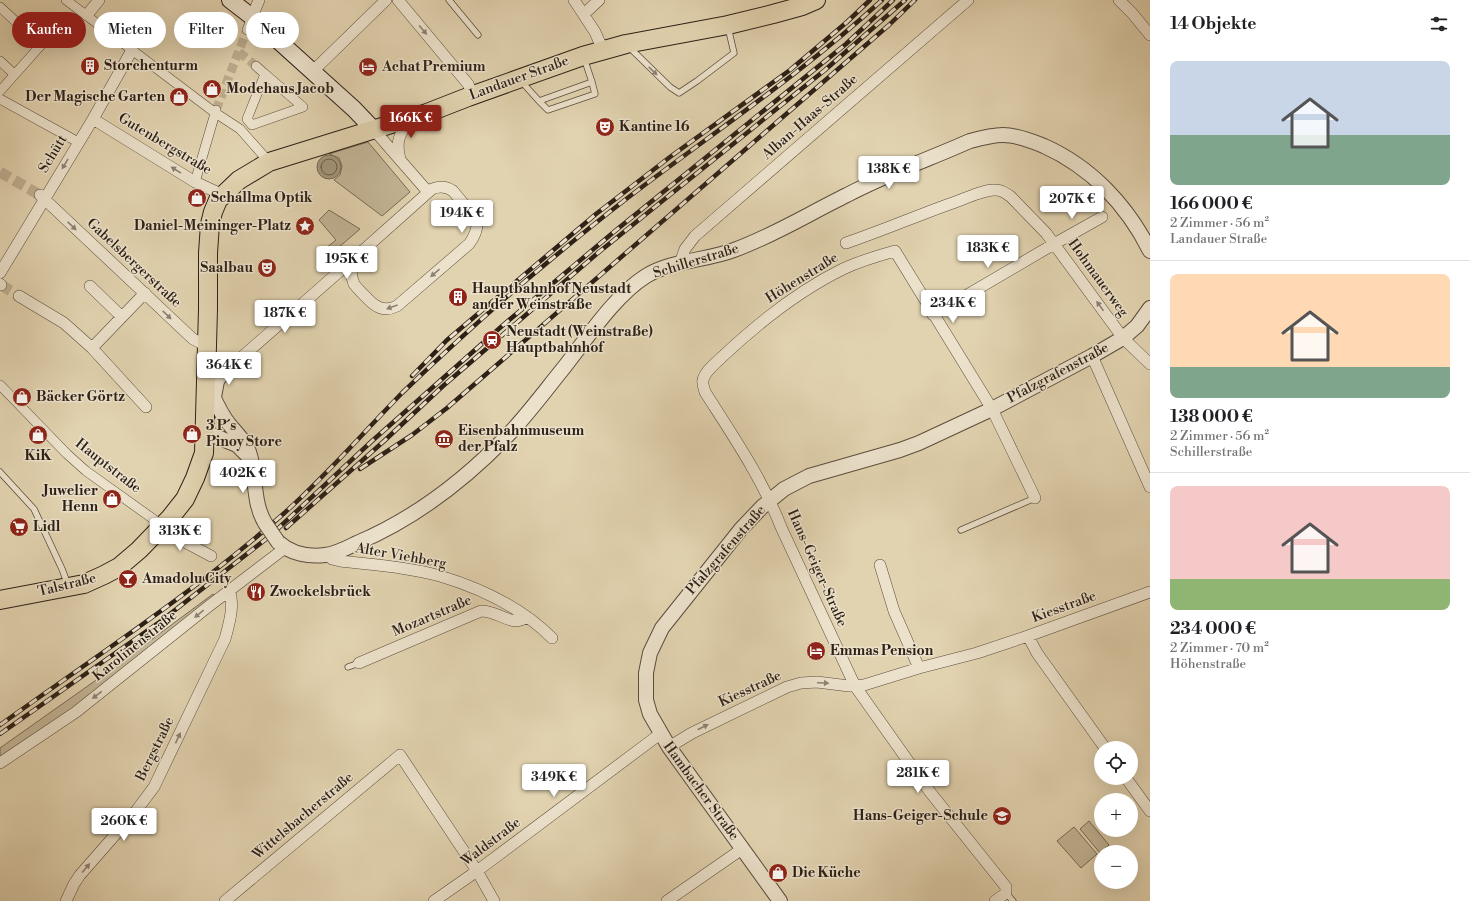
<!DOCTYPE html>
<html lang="de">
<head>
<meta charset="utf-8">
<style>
	body { margin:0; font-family:"Libre Bodoni",serif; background:#f2f2f2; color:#202124; height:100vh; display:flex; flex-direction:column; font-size:15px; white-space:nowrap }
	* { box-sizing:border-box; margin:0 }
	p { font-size:13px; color:#757577 }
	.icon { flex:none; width:22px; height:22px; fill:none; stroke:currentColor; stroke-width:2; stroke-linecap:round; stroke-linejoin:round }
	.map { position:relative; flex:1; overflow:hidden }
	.details { display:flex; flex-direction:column; background:#fff; width:320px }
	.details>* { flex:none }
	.top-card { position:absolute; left:12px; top:12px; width:380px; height:36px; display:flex; gap:8px }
	.buttons { position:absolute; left:1094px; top:741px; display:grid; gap:8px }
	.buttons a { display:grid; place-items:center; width:44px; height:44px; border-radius:50%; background:#fff; box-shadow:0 4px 16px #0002; font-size:20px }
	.price { position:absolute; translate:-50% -34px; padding:0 9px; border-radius:4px; background:#fff; color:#222; font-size:13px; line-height:26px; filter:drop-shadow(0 1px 2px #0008) }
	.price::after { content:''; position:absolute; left:50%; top:24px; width:12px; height:9px; margin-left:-6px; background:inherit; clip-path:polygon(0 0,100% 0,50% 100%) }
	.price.on { background:#8f2418; color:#fff }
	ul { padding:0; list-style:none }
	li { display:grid; align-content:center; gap:8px; height:212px; padding:0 20px }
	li+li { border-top:1px solid #e0e0e0 }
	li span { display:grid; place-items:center; height:124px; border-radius:8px; color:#555 }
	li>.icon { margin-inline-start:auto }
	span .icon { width:72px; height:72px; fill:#fffc; stroke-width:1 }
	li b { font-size:17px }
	h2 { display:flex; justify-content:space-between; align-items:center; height:48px; padding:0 20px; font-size:17px }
	.pill { padding:0 14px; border-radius:18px; background:#fff; box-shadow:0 4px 16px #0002; font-size:14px; line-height:36px }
	.pill.on { background:#8f2418; color:#fff }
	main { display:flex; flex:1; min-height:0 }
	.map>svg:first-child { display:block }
	.green { fill:#c3b596; stroke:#786a56 }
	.water { fill:#a4967c; stroke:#746754 }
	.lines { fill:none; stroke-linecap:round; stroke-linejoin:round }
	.shore { stroke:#685b4a; stroke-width:1 }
	.pedestrian-tunnel { stroke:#beaf91; stroke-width:9; stroke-dasharray:9 4.5; stroke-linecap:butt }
	.minor-tunnel { stroke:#beaf91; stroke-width:11; stroke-dasharray:11 5.5; stroke-linecap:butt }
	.service-casing { stroke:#5a4d3d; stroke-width:7 }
	.pedestrian-casing { stroke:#5a4d3d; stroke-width:10 }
	.minor-casing { stroke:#5a4d3d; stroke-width:12 }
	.tertiary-casing { stroke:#5a4d3d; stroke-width:16 }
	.secondary-casing { stroke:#2c2017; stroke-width:18 }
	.primary-casing { stroke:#2c2017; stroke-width:20 }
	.service { stroke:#ece2cc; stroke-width:5.5 }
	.pedestrian { stroke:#ece2cc; stroke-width:9 }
	.minor { stroke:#ece2cc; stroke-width:11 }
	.tertiary { stroke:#ece2cc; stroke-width:14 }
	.secondary { stroke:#ece2cc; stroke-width:16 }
	.primary { stroke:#e2d3b0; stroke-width:18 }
	.rail-casing { stroke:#2c2017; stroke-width:4.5 }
	.rail { stroke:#ece2cc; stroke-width:3; stroke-dasharray:9; stroke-linecap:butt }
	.tertiary-bridge-casing { stroke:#5a4d3d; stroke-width:16; stroke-linecap:butt }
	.tertiary-bridge { stroke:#ece2cc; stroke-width:14 }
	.oneway { fill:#8c8172 }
	.labels { text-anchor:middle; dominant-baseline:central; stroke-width:3; stroke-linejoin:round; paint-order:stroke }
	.poi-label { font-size:14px; font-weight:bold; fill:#2c2017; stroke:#ece2cc; text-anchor:start }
	.street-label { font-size:14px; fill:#2c2017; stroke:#ece2cc }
</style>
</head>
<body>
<main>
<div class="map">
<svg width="1150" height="901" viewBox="0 0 1150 901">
	<rect width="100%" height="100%" fill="#e2d3b0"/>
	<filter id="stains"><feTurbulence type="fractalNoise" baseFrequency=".005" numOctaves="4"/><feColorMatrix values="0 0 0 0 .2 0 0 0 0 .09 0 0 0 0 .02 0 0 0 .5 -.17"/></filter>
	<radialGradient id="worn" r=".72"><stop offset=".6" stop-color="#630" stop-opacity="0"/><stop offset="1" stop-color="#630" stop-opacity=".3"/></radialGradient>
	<path class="green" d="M368,142L410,192L382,216L334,180L340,175L342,166L339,158L329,154Z
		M329,210L360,229L331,254L326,248L336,240L319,220Z
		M213,594L215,596L72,709L0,758V748L116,666Z
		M1089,821L1109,845L1100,853L1080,829Z
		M1074,827L1097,854L1081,868L1057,841Z"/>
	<path class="water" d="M317 167a12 12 0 1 1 24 0a12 12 0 1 1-24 0Z"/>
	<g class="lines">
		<path class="shore" d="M321 167a8 8 0 1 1 16 0a8 8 0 1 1-16 0Z"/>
		<path class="pedestrian-tunnel" d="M239,52L256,66
			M216,110L247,30"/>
		<path class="minor-tunnel" d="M0,172L40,195
			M1,285L19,296"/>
		<g class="service-casing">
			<path id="service" d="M449,0L478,35
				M629,47L670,87L679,93L697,81L734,53L728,27
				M521,81L539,101L592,82L584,58
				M539,101L548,110L595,94L592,82
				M0,472L34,509L62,569L68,585
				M961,530L1035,498
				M348,667L359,663
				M1006,893L1013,901"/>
		</g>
		<g class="pedestrian-casing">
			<path id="pedestrian" d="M66,0L214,112L240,129L269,162
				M0,7L41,45L0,91
				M247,30L252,17
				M0,61L14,74
				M256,66L265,74
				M265,74L303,107L252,125L247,119Z
				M0,99L78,142
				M195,182L216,110
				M0,385L67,454L86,471L163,526"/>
		</g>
		<g class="minor-casing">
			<path id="minor" d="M398,0L468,84L473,95
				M574,0L595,32L603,50
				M1119,0L1132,13L1150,35
				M584,14L599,0
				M87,15L99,0
				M252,17L259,0
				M312,72L386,0
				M93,119L195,182L223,195
				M374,130L428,192
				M400,159C395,140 400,134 411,118
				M40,195L193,339L207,346
				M846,243C884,230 921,214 958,201C969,197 985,189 996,190C1002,190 1005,193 1010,196L1046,233L1123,338L1150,364
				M680,263L685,249L695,236L968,0
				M0,273L93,119L132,50
				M0,284L1,285
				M90,286L122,317
				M19,296L64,323L92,348L146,407
				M933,315L1054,244L1102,217
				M92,348L145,293
				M1092,356L1150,487
				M218,373L234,364L350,262L432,189C439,186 446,186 453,191L477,220C478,229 475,236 469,244L397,306C383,313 374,306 365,296C361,292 357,288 354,284C351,277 351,269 350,262
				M163,526L181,540L211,556
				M327,555L332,559L340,561C373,565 408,567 440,576C480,588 522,608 552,638
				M880,565L894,611L919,668
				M1028,636L1037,653L1105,748
				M359,663L481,611C500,611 511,628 527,617
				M669,747L692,733L787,687L801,683L817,682L849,686L864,685L919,668L977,653L1028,636L1150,592
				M0,763L76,712L209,606L285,548
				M1126,778L1150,811
				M66,901L74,884L80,875L136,811L154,787L225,639C229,624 235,605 229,590
				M225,901L400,755L477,871L494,901
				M434,901L477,871L660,734
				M667,901L742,849
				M995,901L1006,893V887L930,792L855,686L781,527C762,478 733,436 705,392C704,388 702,384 703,380C705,371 716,363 722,357C758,323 798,291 843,269C860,261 877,256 895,251L992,409L1035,498"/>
		</g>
		<g class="tertiary-casing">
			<path id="tertiary" d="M206,381C213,395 219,412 229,424C236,433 245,440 249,452C257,475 252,501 265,523
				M214,397L217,381L225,369
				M205,432L237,445L247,455
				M278,542C291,554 309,557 325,555C336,554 347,548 357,543C416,518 464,481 509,434C528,414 545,391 562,370C586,340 614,296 646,276C672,260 705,261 734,250C773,236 810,213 847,195C887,174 929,159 970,141C981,138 992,135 1003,135C1016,135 1032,141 1044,146C1091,167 1127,205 1150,251
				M780,901L669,747L650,714L646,700V673L650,653L662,628L741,529L762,507L784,489L809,476L900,450L919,443L992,409L1092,356L1123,338L1137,326L1150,308"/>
		</g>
		<g class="secondary-casing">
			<path id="secondary" d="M230,0L252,17L354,109L374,130"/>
		</g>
		<g class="primary-casing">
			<path id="primary" d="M0,600L84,584L104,575L119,567L139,550L170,518L185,499L195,478L204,453L208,309V253L210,224L213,212L218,200L239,180L269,162L427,113L468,97L583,56L626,44L728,25L773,14L802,6L816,0"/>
		</g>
		<use href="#service" class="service"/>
		<use href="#pedestrian" class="pedestrian"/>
		<use href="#minor" class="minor"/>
		<use href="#tertiary" class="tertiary"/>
		<use href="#secondary" class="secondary"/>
		<use href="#primary" class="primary"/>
		<g class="rail-casing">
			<path id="rail" d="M412,376L447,340L596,214L670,157L790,70L847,22L870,0
				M360,469L412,435L447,408L889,25L915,0
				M286,528L383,442L443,386L599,252L825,70L905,0
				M0,725C95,657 193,593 281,516C324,478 362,434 402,393C449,348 497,304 548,262C578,237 610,211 642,187C723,126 807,69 882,0
				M0,734L161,621L270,536L372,441L502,326L615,231L846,44L893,0"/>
		</g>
		<use href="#rail" class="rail"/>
		<g class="tertiary-bridge-casing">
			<path id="tertiary-bridge" d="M265,523L278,542"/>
		</g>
		<use href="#tertiary-bridge" class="tertiary-bridge"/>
	</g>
	<defs><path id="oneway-solid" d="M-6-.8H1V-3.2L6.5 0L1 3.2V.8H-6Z"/></defs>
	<g class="oneway">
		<use href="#oneway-solid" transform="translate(423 30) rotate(50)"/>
		<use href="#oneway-solid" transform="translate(653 71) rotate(44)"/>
		<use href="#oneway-solid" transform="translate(65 164) rotate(121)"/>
		<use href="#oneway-solid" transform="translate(176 170) rotate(-148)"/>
		<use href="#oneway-solid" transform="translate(72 226) rotate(43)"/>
		<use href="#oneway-solid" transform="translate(435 273) rotate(139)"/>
		<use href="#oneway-solid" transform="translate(1100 306) rotate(-126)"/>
		<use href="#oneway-solid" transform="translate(392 307) rotate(160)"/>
		<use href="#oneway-solid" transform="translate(167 315) rotate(44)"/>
		<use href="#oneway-solid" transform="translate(199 614) rotate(141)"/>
		<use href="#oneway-solid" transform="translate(823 683) rotate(3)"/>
		<use href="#oneway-solid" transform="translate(97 695) rotate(143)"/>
		<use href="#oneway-solid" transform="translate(703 727) rotate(-27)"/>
		<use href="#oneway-solid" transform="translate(178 738) rotate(-65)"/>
		<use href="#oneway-solid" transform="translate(86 868) rotate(-50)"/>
	</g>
	<defs>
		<g id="building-disc" transform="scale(1)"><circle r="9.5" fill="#8f2418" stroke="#ece2cc"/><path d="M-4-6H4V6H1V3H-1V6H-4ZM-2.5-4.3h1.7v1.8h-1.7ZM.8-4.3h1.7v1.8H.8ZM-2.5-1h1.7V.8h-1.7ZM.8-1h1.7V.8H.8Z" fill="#fff"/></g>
		<g id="hotel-disc" transform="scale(1)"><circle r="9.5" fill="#8f2418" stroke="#ece2cc"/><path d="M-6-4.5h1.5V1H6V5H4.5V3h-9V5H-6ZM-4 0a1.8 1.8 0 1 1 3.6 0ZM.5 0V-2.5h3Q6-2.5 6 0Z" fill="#fff"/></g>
		<g id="shop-disc" transform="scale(1)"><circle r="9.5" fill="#8f2418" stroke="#ece2cc"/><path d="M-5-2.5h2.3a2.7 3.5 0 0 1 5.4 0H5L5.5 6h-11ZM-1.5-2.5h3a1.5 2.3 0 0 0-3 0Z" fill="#fff"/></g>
		<g id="theatre-disc" transform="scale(1)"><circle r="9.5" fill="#8f2418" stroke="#ece2cc"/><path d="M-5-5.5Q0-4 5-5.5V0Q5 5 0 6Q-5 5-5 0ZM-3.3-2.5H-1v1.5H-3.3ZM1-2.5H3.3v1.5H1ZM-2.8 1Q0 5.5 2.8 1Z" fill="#fff"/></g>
		<g id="sight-disc" transform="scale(1)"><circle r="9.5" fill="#8f2418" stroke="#ece2cc"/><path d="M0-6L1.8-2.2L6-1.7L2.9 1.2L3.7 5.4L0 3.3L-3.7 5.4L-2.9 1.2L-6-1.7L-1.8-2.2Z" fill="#fff"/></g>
		<g id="station-disc" transform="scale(1)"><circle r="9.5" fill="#8f2418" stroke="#ece2cc"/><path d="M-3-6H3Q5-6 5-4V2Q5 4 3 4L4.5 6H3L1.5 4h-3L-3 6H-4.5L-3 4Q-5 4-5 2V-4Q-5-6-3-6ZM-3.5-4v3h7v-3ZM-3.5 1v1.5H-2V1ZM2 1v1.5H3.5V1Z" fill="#fff"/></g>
		<g id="museum-disc" transform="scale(1)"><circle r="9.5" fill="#8f2418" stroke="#ece2cc"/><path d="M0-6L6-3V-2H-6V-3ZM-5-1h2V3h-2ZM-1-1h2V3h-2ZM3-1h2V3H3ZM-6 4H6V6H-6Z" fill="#fff"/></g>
		<g id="supermarket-disc" transform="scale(1)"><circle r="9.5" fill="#8f2418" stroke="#ece2cc"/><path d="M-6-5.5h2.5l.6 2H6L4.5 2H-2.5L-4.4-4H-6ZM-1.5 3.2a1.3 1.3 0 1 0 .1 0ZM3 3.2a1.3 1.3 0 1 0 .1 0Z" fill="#fff"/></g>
		<g id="bar-disc" transform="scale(1)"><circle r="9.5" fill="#8f2418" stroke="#ece2cc"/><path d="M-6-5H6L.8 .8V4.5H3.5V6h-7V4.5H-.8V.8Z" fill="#fff"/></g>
		<g id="restaurant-disc" transform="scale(1)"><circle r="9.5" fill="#8f2418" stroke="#ece2cc"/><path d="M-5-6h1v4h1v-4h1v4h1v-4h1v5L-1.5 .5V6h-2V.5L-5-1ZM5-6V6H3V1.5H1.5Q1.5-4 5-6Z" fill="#fff"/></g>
		<g id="school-disc" transform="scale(1)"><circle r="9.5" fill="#8f2418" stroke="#ece2cc"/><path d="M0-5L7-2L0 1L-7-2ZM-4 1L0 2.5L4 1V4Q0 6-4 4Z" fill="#fff"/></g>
	</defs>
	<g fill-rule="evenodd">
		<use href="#building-disc" x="90" y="66"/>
		<use href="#hotel-disc" x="368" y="67"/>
		<use href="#shop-disc" x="212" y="89"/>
		<use href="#shop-disc" x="179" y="97"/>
		<use href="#theatre-disc" x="605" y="127"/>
		<use href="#shop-disc" x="197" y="198"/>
		<use href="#sight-disc" x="305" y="226"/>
		<use href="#theatre-disc" x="267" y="268"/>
		<use href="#building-disc" x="458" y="297"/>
		<use href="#station-disc" x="492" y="340"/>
		<use href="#shop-disc" x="22" y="397"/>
		<use href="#shop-disc" x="192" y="434"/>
		<use href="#shop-disc" x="38" y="435"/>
		<use href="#museum-disc" x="444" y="439"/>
		<use href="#shop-disc" x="112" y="499"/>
		<use href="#supermarket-disc" x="19" y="527"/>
		<use href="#bar-disc" x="128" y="579"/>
		<use href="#restaurant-disc" x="256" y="592"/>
		<use href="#hotel-disc" x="816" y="651"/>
		<use href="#school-disc" x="1002" y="816"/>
		<use href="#shop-disc" x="778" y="873"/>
	</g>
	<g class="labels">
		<g class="poi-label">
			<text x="104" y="66">Storchenturm</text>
			<text x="382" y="67">Achat Premium</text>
			<text x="226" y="89">Modehaus Jacob</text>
			<text x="165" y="97" text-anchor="end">Der Magische Garten</text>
			<text x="619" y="127">Kantine 16</text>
			<text x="211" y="198">Schallma Optik</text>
			<text x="291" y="226" text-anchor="end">Daniel-Meininger-Platz</text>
			<text x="253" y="268" text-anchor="end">Saalbau</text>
			<text x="472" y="289">Hauptbahnhof Neustadt<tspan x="472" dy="16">an der Weinstraße</tspan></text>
			<text x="506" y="332">Neustadt (Weinstraße)<tspan x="506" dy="16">Hauptbahnhof</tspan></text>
			<text x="36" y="397">Bäcker Görtz</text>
			<text x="206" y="426">3 P´s<tspan x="206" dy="16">Pinoy Store</tspan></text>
			<text x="458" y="431">Eisenbahnmuseum<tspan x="458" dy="16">der Pfalz</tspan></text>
			<text x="38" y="456" text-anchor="middle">KiK</text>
			<text x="98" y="491" text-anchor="end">Juwelier<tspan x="98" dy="16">Henn</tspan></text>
			<text x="33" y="527">Lidl</text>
			<text x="142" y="579">Amadolu City</text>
			<text x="270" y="592">Zwockelsbrück</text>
			<text x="830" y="651">Emmas Pension</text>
			<text x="988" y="816" text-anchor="end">Hans-Geiger-Schule</text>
			<text x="792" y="873">Die Küche</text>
		</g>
		<g class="street-label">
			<text transform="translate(519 78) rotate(-20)">Landauer Straße</text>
			<text transform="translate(810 117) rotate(-41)">Alban-Haas-Straße</text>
			<text transform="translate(165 144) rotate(31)">Gutenbergstraße</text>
			<text transform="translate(53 154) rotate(-59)">Schütt</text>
			<text transform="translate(696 261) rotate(-17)">Schillerstraße</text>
			<text transform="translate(134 263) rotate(43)">Gabelsbergerstraße</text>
			<text transform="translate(802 278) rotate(-32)">Höhenstraße</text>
			<text transform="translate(1098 278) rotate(54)">Hohmauerweg</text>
			<text transform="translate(1058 373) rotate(-28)">Pfalzgrafenstraße</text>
			<text transform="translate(108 466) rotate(38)">Hauptstraße</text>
			<text transform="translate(726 550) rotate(-49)">Pfalzgrafenstraße</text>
			<text transform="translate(401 556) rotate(10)">Alter Viehberg</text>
			<text transform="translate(817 568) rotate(66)">Hans-Geiger-Straße</text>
			<text transform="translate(67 585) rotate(-14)">Talstraße</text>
			<text transform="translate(1064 607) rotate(-20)">Kiesstraße</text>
			<text transform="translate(432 616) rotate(-23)">Mozartstraße</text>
			<text transform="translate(135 646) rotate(-39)">Karolinenstraße</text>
			<text transform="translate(750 689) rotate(-25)">Kiesstraße</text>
			<text transform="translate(155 749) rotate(-64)">Bergstraße</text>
			<text transform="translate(701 791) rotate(54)">Hambacher Straße</text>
			<text transform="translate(303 816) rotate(-40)">Wittelsbacherstraße</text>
			<text transform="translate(491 842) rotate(-37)">Waldstraße</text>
		</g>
	</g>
	<rect width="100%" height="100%" filter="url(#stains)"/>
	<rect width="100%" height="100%" fill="url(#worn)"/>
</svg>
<div class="buttons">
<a><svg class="icon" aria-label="locate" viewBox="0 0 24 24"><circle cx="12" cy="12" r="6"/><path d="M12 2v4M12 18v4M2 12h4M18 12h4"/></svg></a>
<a>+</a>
<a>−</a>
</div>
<b class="price on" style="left:411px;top:139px">166K €</b>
<b class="price" style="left:889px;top:190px">138K €</b>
<b class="price" style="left:1072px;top:220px">207K €</b>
<b class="price" style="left:462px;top:234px">194K €</b>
<b class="price" style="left:988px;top:269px">183K €</b>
<b class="price" style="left:347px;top:280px">195K €</b>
<b class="price" style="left:953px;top:324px">234K €</b>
<b class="price" style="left:285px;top:334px">187K €</b>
<b class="price" style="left:229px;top:386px">364K €</b>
<b class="price" style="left:243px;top:494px">402K €</b>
<b class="price" style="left:180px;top:552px">313K €</b>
<b class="price" style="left:918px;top:794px">281K €</b>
<b class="price" style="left:554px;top:798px">349K €</b>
<b class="price" style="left:124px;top:842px">260K €</b>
<div class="top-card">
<a class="pill on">Kaufen</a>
<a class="pill">Mieten</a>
<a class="pill">Filter</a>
<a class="pill">Neu</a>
</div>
</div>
<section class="details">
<h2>14 Objekte<svg class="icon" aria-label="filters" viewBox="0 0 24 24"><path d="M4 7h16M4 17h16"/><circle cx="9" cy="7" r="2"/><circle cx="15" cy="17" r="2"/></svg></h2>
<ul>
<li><span style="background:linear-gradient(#c9d6e8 60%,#7fa58c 0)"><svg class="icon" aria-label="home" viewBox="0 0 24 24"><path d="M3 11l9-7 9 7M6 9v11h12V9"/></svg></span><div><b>166 000 €</b><p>2 Zimmer · 56 m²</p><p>Landauer Straße</p></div></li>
<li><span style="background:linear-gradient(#ffd9b3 75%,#7fa58c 0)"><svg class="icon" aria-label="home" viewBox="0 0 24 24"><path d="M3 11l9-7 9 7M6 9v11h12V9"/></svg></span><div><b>138 000 €</b><p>2 Zimmer · 56 m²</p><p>Schillerstraße</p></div></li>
<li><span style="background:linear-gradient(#f6c9c9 75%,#8fb573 0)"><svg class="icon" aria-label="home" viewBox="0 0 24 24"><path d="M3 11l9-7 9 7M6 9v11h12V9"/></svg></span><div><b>234 000 €</b><p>2 Zimmer · 70 m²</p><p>Höhenstraße</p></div></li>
</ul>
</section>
</main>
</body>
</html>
